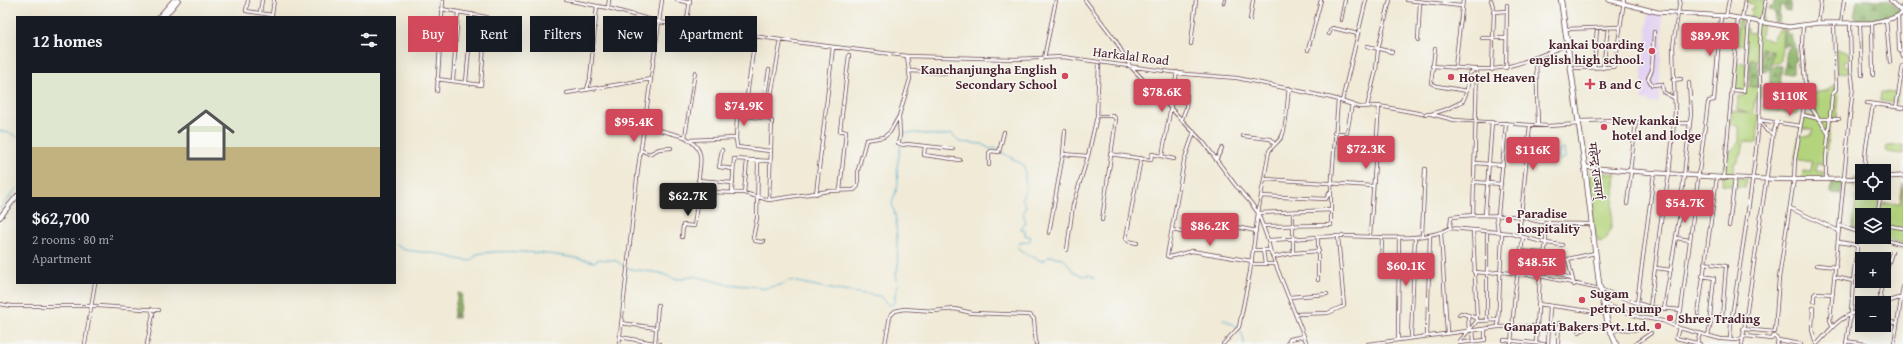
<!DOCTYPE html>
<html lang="en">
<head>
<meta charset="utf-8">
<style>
	body { margin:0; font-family:"Gentium Book Plus","Noto Serif Devanagari",serif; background:#242831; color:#f1f3f6; height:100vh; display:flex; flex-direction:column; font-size:15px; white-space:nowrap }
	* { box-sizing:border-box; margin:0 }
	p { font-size:13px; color:#9ea1a6 }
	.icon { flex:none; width:22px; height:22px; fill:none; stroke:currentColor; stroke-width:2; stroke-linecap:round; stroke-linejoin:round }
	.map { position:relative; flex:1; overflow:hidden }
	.drawer { position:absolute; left:16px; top:16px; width:380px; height:268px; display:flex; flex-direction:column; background:#171b24; border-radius:0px; box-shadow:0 4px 16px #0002 }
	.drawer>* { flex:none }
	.hud { position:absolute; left:408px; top:16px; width:380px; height:36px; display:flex; gap:8px }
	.tools { position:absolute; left:1855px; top:164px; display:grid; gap:8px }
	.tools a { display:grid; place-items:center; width:36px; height:36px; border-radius:0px; background:#171b24; box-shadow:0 4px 16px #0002; font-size:20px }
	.price { position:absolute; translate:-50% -34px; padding:0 9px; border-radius:4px; background:#d1495b; color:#fff; font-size:13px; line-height:26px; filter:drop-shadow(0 1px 2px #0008) }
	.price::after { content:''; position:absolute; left:50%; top:24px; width:12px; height:9px; margin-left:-6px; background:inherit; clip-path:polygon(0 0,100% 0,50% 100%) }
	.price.active { background:#222; color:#fff }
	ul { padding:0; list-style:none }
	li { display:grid; align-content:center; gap:8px; height:212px; padding:0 16px }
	li span { display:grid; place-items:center; height:124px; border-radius:0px; color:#555 }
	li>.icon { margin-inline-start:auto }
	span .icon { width:72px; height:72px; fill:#fffc; stroke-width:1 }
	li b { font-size:17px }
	h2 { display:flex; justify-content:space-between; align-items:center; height:48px; padding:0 16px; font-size:17px }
	.pill { padding:0 14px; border-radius:0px; background:#171b24; box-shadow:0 4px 16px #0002; font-size:14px; line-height:36px }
	.pill.active { background:#d1495b; color:#fff }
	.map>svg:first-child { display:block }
	.built { fill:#e3d3f2 }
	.grass { fill:#b3d47b; stroke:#7e7a53 }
	.forest { fill:url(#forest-firs); stroke:#6c6a4b }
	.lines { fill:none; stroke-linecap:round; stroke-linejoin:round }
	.stream { stroke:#4daacb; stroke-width:1 }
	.street-casing { stroke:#633d45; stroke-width:4 }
	.secondary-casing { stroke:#633d45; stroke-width:5 }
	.primary-casing { stroke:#633d45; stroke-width:5.5 }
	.highway-casing { stroke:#633d45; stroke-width:6 }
	.street { stroke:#fff; stroke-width:2.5 }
	.secondary { stroke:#fff; stroke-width:3.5 }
	.primary { stroke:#fff; stroke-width:4 }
	.highway { stroke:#fff; stroke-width:4.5 }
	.poi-dot { fill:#d1495b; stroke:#f6f6f2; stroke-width:1.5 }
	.labels { text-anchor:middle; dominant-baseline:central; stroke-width:3; stroke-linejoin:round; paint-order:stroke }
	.poi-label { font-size:13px; font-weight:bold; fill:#4a1f2b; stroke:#f6f6f2; text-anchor:start }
	.street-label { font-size:13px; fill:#4a1f2b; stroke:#f6f6f2 }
</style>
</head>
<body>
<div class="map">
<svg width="1903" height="344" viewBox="0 0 1903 344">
	<defs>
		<pattern id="forest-firs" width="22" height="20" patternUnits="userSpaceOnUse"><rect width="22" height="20" fill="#8eb66b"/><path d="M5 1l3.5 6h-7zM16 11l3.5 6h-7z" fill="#769358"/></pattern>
	</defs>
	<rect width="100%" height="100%" fill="#f6f6f2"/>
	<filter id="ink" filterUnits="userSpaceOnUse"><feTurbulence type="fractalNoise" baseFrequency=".025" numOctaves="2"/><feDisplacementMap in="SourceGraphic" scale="8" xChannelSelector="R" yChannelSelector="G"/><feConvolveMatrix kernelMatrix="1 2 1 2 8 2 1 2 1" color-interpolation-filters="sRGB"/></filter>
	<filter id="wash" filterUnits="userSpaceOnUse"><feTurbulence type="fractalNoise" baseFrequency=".012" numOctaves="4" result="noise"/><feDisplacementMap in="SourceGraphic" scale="16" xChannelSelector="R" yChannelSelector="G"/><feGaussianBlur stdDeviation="0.9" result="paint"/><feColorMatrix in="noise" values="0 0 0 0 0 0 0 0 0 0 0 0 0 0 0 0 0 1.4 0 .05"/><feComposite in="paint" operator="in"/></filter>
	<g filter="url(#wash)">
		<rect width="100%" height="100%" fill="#f0ead6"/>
		<path class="built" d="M1649,12L1663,13L1659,103H1649V100L1642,99V72Z"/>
		<path class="grass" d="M1745,0H1765L1761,38L1771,40L1777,31H1779L1780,27H1783L1781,61L1779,63H1770L1773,51L1761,48L1760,60L1746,59L1747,45L1736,44L1738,20H1742L1741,28L1748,29V33L1755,32L1756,21L1750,16L1751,8L1753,9L1754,5L1745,2Z
			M1836,50L1849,52V61L1843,62L1844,67H1849L1847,73L1841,72L1837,74Z
			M1736,62L1746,63L1745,87H1761L1760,97L1755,98L1753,114L1759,115L1757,143L1744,141L1742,154L1739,155L1738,162L1734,163L1735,178H1747L1745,188L1722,185L1726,156L1739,142V126L1730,125L1732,111L1749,113L1737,110L1738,96H1743L1744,91L1733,90Z
			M1835,85C1841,94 1837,108 1837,119H1830L1825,165L1817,163L1816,171L1824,172L1823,180H1802L1803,171L1811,172L1812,162L1795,159L1799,136H1811L1813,129H1800L1804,115L1817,118L1807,100L1806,95L1828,90Z
			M1881,92L1898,93L1896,103L1880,101Z
			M1766,100L1780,104L1786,101L1800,104L1796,114L1764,109Z
			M1903,145V154L1886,152L1887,146Z
			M1590,171L1616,174L1611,228L1606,240L1599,242C1590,228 1591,189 1590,171Z
			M1854,178H1862V193H1880L1879,202L1881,204L1900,203L1903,183V244L1879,237H1884V215H1862L1860,230L1853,228L1857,190L1853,187Z"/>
		<path class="forest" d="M1775,0H1791L1790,11L1785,10L1783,5L1780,6L1779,23L1774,22L1775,12L1769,10L1770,6H1773Z
			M1857,0H1888L1901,12C1890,20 1866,22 1854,18Z
			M1783,30L1787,31V35H1791L1795,48L1796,60L1793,61V74H1784L1787,49L1790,48V45L1783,46Z
			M1761,48L1765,50L1766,57L1769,50L1773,51L1770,66H1782L1780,85L1770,84V67L1767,71L1760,70Z
			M1750,60H1757L1759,87L1749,86Z
			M1832,181H1842L1841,194L1831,193Z
			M458,293L462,294L458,318H453Z"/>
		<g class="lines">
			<path class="stream" d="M0,131L13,134L17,137
				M1561,149H1564L1565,158L1560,160L1558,158L1559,151Z
				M1001,152L1024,165L1026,189L1022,198L1026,206L1023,212L1026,223L1021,229L1025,231V235L1031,237L1029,242L1019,243L1018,247L1020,251L1042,261L1049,256L1063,258L1074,272L1083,276L1089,275L1094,278
				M0,209L17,188
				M395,245L405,250L440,254L457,259L471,261L477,254C507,248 563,254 594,262L599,259L617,261L625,268L660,273L675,279H684L689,276L698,277L726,284L758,287L761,289L784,284L788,280L836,290L880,296L889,306L895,302V294L898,285L896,275L898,266L896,219L892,203L898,185L897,167L903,133C919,131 936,138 952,134L959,142L982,144L990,149L995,148L998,150
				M1223,319C1236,326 1243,328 1244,344"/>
		</g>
	</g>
	<g filter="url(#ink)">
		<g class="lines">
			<g class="street-casing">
				<path id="street" d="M248,0L246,11L272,15L274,0
					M566,0L608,8L659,22L638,169L619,344
					M662,0L659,22L795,42L907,56L1015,59L1063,57L1186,74L1237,78L1332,98L1359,107L1379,106L1423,114H1431L1447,109L1463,101L1467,91L1469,74L1475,69C1508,72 1537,56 1567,45
					M677,0L690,3
					M1085,0L1116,41L1130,66L1204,143L1236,186L1251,203L1258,213L1268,240L1270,250L1307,344
					M1407,0L1461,6
					M1491,0L1494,10L1492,70
					M1890,0L1903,13
					M1224,3L1225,0
					M608,8L609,0
					M1901,10L1903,5
					M1493,12L1507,11
					M260,13L262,0
					M1726,16L1729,0
					M1898,16L1899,50L1902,53L1903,57
					M1742,18L1745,0
					M1250,20L1253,0
					M1341,20L1345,0
					M1886,20L1890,62
					M1818,23L1821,0
					M1841,23L1844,0
					M1872,23L1873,75
					M1860,24L1862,75
					M686,26L690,0
					M1565,29L1620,27
					M1654,32L1652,70L1648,78L1652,85L1662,84L1663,92L1674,98
					M1329,34L1331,29L1333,28L1358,34
					M1482,38H1505
					M1418,40L1420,3
					M1191,44L1196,0
					M1367,46L1392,52
					M1435,49L1431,83L1437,86L1467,91
					M1308,50L1321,0
					M1536,57L1538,125
					M1044,58L1056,0
					M1432,66L1475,69
					M1455,67L1463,0
					M1506,68L1507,5
					M1571,68L1613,67L1615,65L1624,0
					M1594,68L1597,28
					M1603,68L1608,28
					M910,71L945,73
					M695,72L685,137C711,153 696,166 699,189L704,192L744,193L769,200L829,191L854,190L858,186V170L866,140L884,137L890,132L899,116L910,79L907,56
					M437,79L481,85L486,17L442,9
					M453,80L458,12
					M1673,80L1681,79
					M466,82L472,14
					M587,89L590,79L597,6
					M1732,90L1744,91L1749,20
					M437,91L443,0
					M567,93L651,79
					M1342,101L1366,0
					M1867,103L1903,108
					M746,104L755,36
					M1367,107L1376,70L1378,49L1390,0
					M1896,107L1903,66
					M1431,114L1454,120L1548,126L1579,124
					M1803,115L1819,119L1806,100
					M1097,116H1113L1116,119L1102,220
					M899,117L900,136L898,143L903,145L907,144L953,149
					M761,118L769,70
					M767,118L781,40
					M1182,119L1186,108L1187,95
					M1819,119H1839
					M1819,119L1829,135
					M1579,121L1617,120L1652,124L1690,123
					M1777,122L1773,134L1767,131L1759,120L1801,126
					M644,126L685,137
					M1334,133H1347L1352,104
					M1243,136L1271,139L1274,144
					M736,138L737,116L767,118L772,121L769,200
					M689,140L736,138L737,147L770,151
					M925,146L924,155L960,160
					M641,150L649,154L659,149L671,148
					M722,150L719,167L733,169
					M1063,154L1088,156
					M1110,154L1151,160L1152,154L1174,159
					M1162,156L1177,72
					M758,160L757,218L753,238L755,241L762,242L764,241
					M1216,160L1222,148
					M1475,163L1503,165
					M989,165V153L991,151L999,152L1004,132
					M1630,171L1636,122
					M1864,171L1866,147L1873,104
					M1724,178L1738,18
					M1265,179L1373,186
					M1826,179V158L1832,95L1836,89L1834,23
					M698,180L733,183
					M1474,182L1501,184
					M840,191L846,131H840L849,55
					M732,193L734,159L770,161
					M744,193L747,160
					M816,194L833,47
					M1261,196L1326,199L1330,192
					M1627,204L1631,172
					M1790,208L1839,231
					M1258,213L1331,210
					M1473,215L1477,70
					M1485,215L1492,122
					M1496,215L1498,231
					M1498,215L1506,123
					M1877,215L1881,193
					M1884,225L1903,228
					M1263,226L1331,225V191L1338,100
					M1729,226L1735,178
					M1840,226L1862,233
					M1450,228L1451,217L1473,215L1521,216C1541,226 1569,223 1591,224
					M1173,230L1181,232L1200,231V224L1226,225L1256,231
					M1473,230L1477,321L1498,320
					M1049,233L1063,154L1065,131
					M1441,233L1447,333
					M1487,233V320
					M1422,235L1425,169
					M1370,236L1379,106
					M1519,236L1530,125
					M682,237L683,225L694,226L699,189
					M1876,237L1903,245
					M1676,238L1690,240
					M1268,240C1292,239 1315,237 1339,236C1370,235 1422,244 1450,228L1509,233L1546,243L1562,245
					M1839,242L1856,245L1857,248L1853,281
					M1137,243L1128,241L1126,238L1141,158
					M1067,250L1073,205L1088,156L1097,116L1099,62
					M1253,250H1270
					M1263,250L1265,264
					M1521,251L1544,253
					M1293,253V212
					M1167,256L1184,161L1194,132
					M1169,257L1192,251L1252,261
					M1274,257L1293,253L1319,251
					M1568,259L1574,285
					M1251,264H1276
					M1817,265L1836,267
					M1550,268L1568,259L1595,253
					M1656,268L1671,270
					M1381,269L1382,237
					M1550,269L1573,280
					M1474,272L1487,273L1501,272L1540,276L1600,289L1637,303L1654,173
					M1702,276L1714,278L1710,317L1722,318L1726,266L1704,263
					M1835,277L1853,281L1851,313L1846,344
					M1884,279L1892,252
					M1318,280V238
					M1289,297L1327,294
					M1814,301V295L1816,293L1833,294
					M1637,303L1650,307L1662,213L1669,175L1675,112L1673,46L1680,0
					M1881,303L1880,293L1883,281
					M1883,303L1903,297
					M0,304L12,306H98L159,310
					M1538,304L1605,313
					M1604,304L1639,317L1663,321L1679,328L1721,339L1737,340L1746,336L1771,339L1774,336L1778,340L1801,344
					M1650,307L1681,310
					M1813,308L1812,330L1816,344
					M1664,309L1679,219L1691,114L1689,83
					M1296,314L1328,313L1344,306L1338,236
					M1698,314L1717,177
					M1459,315L1461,313L1477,318
					M1468,315L1469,331
					M1884,321L1897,323
					M621,323L656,328
					M1676,325L1681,310L1708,103L1709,101L1714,100L1721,16
					M1832,325L1830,320L1853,86L1851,70L1850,23
					M1498,327L1502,234
					M1679,328L1676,338L1700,344
					M1743,329L1775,332L1779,278L1794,179L1795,159L1806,95L1802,44L1803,25
					M1473,330L1474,341
					M1579,332L1589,326H1608
					M1612,332L1620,329L1637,330
					M1708,335L1711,323L1709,320
					M1427,336L1430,235
					M620,337L660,344
					M1411,338L1415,237
					M1398,340L1399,237
					M1504,340L1544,344
					M1730,340L1731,323C1741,256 1753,189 1759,121C1762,81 1756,40 1766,0
					M1846,341L1865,344
					M1459,342L1477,321
					M1459,343L1485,340V329
					M1536,343L1540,276L1546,243V222
					M85,344L95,283
					M147,344L153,314L151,309
					M655,344L658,305
					M885,344L890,316L895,311L904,309L934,311L955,309L972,313L1030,315L1034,319L1036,344
					M1223,344L1239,327L1250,272L1258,213L1269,151C1273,145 1279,142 1282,136C1287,127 1287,100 1289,88
					M1287,344L1290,339L1304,336
					M1368,344L1498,327L1537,326
					M1511,344L1515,293L1523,237
					M1548,344L1550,306
					M1558,344L1559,323
					M1635,344L1651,333
					M1697,344L1700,333
					M1742,344L1773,134
					M1777,344L1778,340
					M1817,344C1834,326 1837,318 1862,310
					M1894,344L1903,287"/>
			</g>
			<g class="secondary-casing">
				<path id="secondary" d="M1609,0L1657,12L1726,16L1789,27L1818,23H1872L1893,18L1903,13
					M1585,167C1677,175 1769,183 1862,178
					M1884,177L1903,176"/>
			</g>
			<g class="primary-casing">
				<path id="primary" d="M159,17L174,0
					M164,17L178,0
					M0,217L17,196"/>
			</g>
			<g class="highway-casing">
				<path id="highway" d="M1561,0L1585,167L1599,283L1608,324L1616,344"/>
			</g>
			<use href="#street" class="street"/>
			<use href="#secondary" class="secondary"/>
			<use href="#primary" class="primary"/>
			<use href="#highway" class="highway"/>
		</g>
	</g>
	<g class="poi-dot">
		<circle cx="1652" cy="51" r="4"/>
		<circle cx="1065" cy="76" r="4"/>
		<circle cx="1451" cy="77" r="4"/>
		<path d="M1588 78h4v4h4v4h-4v4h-4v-4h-4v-4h4z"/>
		<circle cx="1604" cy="127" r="4"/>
		<circle cx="1509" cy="220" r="4"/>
		<circle cx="1582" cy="300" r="4"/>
		<circle cx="1670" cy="318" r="4"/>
		<circle cx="1658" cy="326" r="4"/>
	</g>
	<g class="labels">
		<g class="poi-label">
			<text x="1644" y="44" text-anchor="end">kankai boarding<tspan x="1644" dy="15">english high school.</tspan></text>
			<text x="1057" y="69" text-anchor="end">Kanchanjungha English<tspan x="1057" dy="15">Secondary School</tspan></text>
			<text x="1459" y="77">Hotel Heaven</text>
			<text x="1599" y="84">B and C</text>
			<text x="1612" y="120">New kankai<tspan x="1612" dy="15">hotel and lodge</tspan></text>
			<text x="1517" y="213">Paradise<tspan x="1517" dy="15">hospitality</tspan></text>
			<text x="1590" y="293">Sugam<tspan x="1590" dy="15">petrol pump</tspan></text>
			<text x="1678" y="318">Shree Trading</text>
			<text x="1650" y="326" text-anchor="end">Ganapati Bakers Pvt. Ltd.</text>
		</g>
		<g class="street-label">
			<text transform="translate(1131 56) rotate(7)">Harkalal Road</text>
			<text transform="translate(1596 171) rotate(83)">महेन्द्र राज्मार्ग्</text>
		</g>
	</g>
</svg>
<div class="tools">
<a><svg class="icon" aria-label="locate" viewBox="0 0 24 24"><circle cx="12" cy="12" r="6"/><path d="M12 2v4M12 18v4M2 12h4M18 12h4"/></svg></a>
<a><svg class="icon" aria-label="layers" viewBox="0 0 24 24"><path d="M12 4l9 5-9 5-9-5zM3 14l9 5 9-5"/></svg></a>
<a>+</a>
<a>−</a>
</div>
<b class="price" style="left:1710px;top:57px">$89.9K</b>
<b class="price" style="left:1162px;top:113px">$78.6K</b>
<b class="price" style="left:1790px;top:117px">$110K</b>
<b class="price" style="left:744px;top:127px">$74.9K</b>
<b class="price" style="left:634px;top:143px">$95.4K</b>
<b class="price" style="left:1366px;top:170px">$72.3K</b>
<b class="price" style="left:1533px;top:171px">$116K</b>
<b class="price active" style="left:688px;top:217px">$62.7K</b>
<b class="price" style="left:1685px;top:224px">$54.7K</b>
<b class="price" style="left:1210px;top:247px">$86.2K</b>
<b class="price" style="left:1537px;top:283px">$48.5K</b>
<b class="price" style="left:1406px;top:287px">$60.1K</b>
<div class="hud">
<a class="pill active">Buy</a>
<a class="pill">Rent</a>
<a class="pill">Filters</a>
<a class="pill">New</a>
<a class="pill">Apartment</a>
</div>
<section class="drawer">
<h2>12 homes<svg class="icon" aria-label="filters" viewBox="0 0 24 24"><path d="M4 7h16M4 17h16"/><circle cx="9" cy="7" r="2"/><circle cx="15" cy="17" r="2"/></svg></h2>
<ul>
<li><span style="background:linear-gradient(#dfe7d0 60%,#c2b280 0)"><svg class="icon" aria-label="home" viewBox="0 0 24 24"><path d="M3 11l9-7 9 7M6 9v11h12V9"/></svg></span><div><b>$62,700</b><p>2 rooms · 80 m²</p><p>Apartment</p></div></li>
</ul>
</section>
</div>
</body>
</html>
